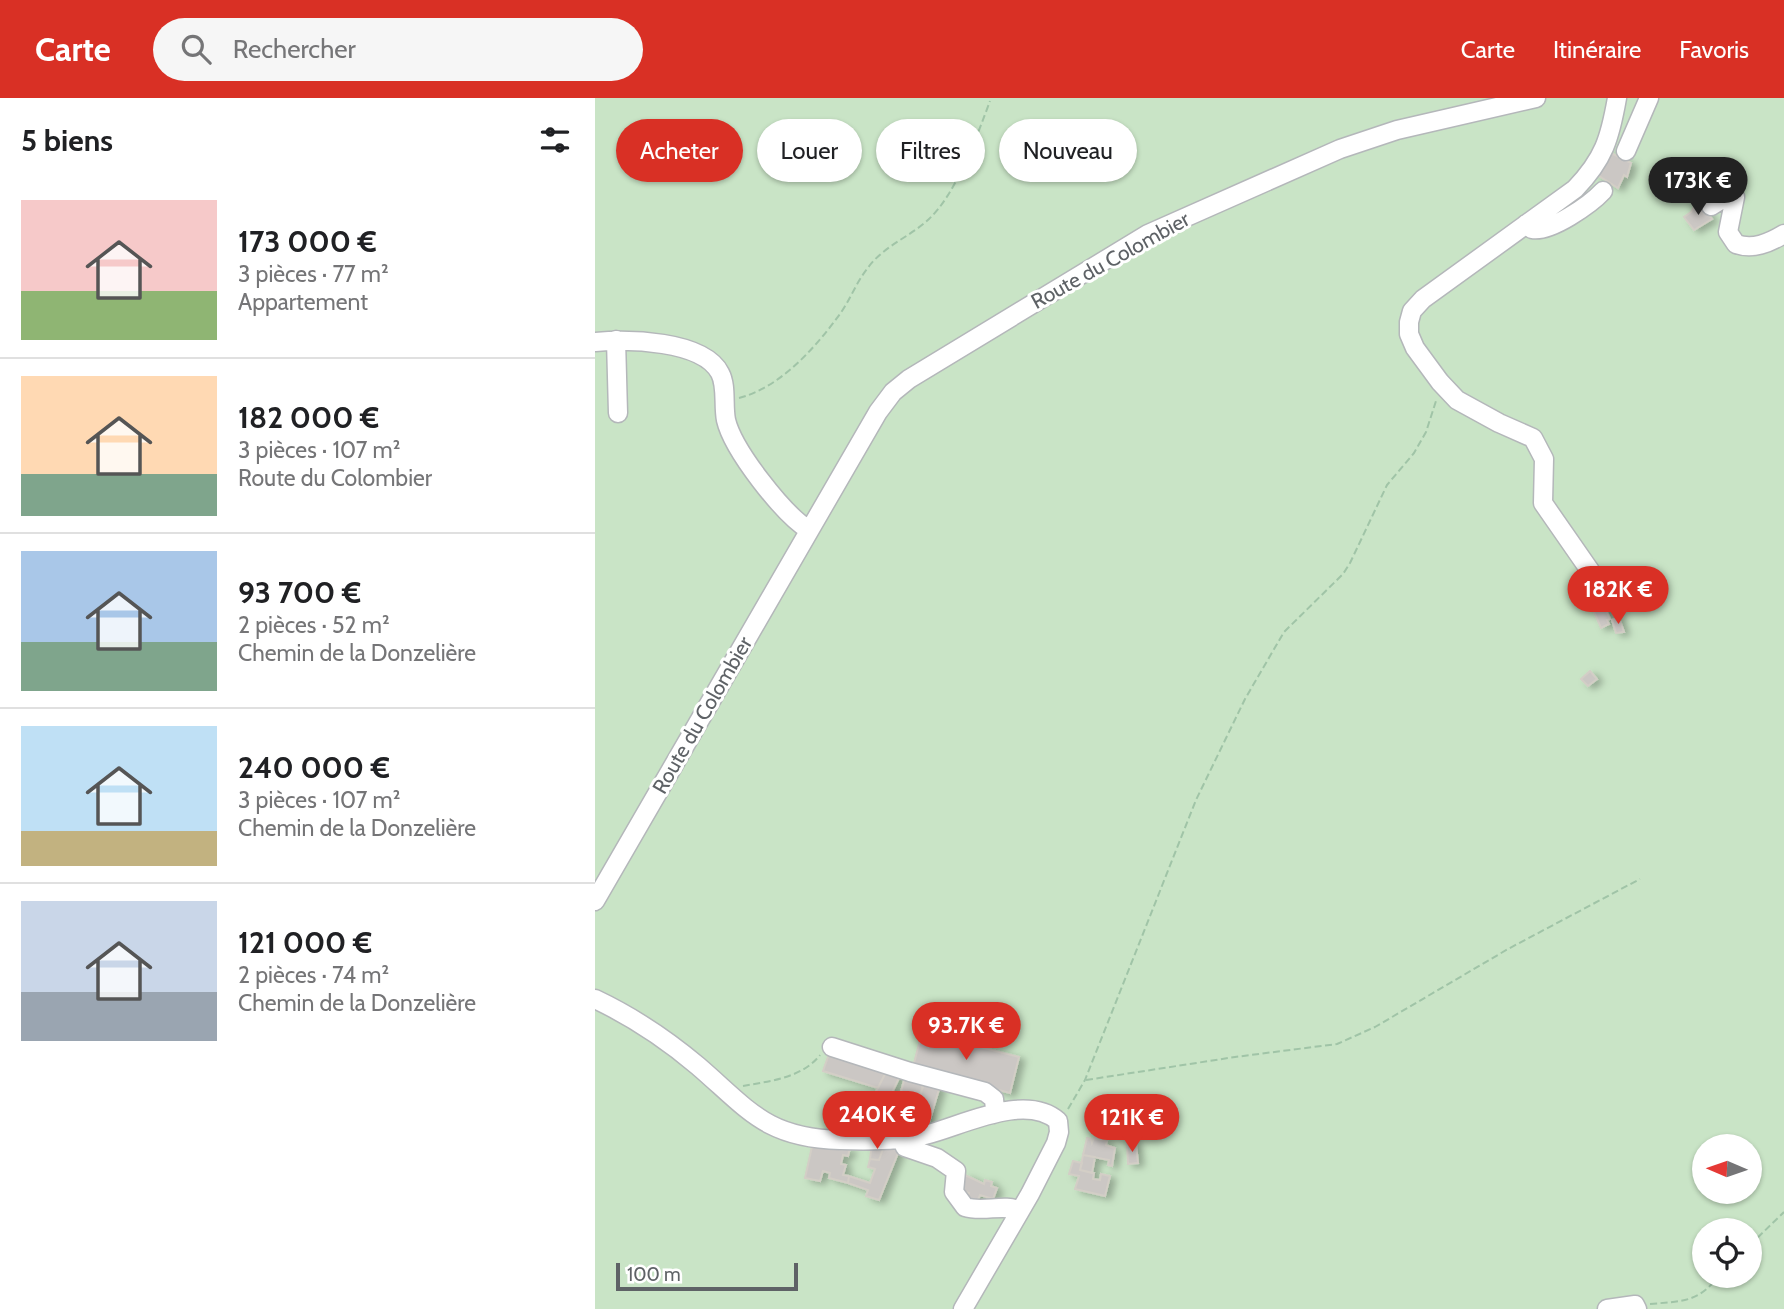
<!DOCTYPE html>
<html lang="fr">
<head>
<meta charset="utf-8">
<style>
	body { margin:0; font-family:Cabin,sans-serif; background:#f6f6f6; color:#202124; height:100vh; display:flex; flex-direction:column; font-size:26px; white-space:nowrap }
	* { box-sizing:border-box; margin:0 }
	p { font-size:23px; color:#757577 }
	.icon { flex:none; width:38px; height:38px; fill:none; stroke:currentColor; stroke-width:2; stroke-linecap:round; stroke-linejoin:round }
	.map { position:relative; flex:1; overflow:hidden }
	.sheet { display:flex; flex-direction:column; background:#fff; width:595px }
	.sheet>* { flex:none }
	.top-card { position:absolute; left:21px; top:21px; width:665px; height:63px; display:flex; gap:14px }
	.needle { width:46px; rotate:272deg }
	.controls { position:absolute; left:1097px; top:1036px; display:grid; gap:14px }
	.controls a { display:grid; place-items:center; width:70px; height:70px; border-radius:50%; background:#fff; box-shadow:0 2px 5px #0004; font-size:35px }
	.scale { position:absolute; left:21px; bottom:18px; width:182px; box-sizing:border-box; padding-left:7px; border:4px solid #5e6266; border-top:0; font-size:19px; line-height:24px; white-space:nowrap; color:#5e6266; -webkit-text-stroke:5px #fff; paint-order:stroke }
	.price { position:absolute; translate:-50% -60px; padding:0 16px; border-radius:24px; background:#d93025; color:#fff; font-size:23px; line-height:46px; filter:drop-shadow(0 2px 4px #0008) }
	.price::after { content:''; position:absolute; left:50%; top:42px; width:21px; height:16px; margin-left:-10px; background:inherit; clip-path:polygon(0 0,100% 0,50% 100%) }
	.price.selected { background:#222; color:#fff }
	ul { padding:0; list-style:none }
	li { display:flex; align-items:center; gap:21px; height:175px; padding:0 21px }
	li+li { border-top:2px solid #e0e0e0 }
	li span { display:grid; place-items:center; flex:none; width:196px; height:140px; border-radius:0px; color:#555 }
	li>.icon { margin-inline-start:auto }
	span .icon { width:84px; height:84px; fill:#fffc; stroke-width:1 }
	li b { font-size:30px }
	h2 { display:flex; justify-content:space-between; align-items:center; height:84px; padding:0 21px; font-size:30px }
	.pill { padding:0 24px; border-radius:32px; background:#fff; box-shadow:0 2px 5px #0004; font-size:24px; line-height:63px }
	.pill.selected { background:#d93025; color:#fff }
	header { display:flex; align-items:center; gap:42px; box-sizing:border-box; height:98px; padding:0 35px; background:#d93025; color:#fff }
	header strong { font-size:33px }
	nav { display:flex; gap:38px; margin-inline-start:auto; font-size:24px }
	.search { width:490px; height:63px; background:#f6f6f6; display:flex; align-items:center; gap:18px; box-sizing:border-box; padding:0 24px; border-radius:38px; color:#757577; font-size:26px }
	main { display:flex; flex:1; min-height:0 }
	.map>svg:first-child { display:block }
	.green { fill:#c9e4c6; fill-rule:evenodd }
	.building { fill:#cbc7c4; stroke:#d3cec6; stroke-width:2; filter:url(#shadow) }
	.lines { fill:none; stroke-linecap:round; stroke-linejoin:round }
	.minor-casing { stroke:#b4b7ba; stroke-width:21 }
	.path { stroke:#a0c4a7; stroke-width:2; stroke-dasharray:7 3.5; stroke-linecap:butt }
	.minor { stroke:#fff; stroke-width:18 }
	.labels { text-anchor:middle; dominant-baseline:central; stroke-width:6; stroke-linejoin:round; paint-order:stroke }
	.street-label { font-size:21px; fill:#5e6266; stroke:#fff }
</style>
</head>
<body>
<header>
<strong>Carte</strong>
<div class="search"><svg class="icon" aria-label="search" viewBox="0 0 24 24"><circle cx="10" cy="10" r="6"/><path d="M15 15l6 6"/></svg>Rechercher</div>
<nav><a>Carte</a><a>Itinéraire</a><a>Favoris</a></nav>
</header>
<main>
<section class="sheet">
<h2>5 biens<svg class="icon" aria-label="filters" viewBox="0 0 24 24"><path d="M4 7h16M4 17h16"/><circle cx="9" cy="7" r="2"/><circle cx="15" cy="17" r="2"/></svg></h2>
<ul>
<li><span style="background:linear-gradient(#f6c9c9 65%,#8fb573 0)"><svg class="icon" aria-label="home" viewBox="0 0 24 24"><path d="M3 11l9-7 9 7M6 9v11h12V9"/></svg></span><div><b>173 000 €</b><p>3 pièces · 77 m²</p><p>Appartement</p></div></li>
<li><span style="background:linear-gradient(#ffd9b3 70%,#7fa58c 0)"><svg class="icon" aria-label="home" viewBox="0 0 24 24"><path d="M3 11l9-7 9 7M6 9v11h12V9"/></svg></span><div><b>182 000 €</b><p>3 pièces · 107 m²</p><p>Route du Colombier</p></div></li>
<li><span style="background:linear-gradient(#a9c7e8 65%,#7fa58c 0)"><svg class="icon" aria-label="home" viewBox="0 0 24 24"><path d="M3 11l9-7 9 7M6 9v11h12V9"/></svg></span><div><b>93 700 €</b><p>2 pièces · 52 m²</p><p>Chemin de la Donzelière</p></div></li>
<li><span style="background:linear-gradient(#bfe0f5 75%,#c2b280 0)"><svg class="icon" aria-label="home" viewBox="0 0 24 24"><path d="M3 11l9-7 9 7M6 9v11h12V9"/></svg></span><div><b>240 000 €</b><p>3 pièces · 107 m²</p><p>Chemin de la Donzelière</p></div></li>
<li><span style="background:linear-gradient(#c9d6e8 65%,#9aa5b1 0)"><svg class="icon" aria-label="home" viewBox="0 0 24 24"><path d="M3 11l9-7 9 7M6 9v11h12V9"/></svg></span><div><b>121 000 €</b><p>2 pièces · 74 m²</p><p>Chemin de la Donzelière</p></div></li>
</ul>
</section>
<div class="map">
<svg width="1189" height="1211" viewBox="0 0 1189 1211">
	<defs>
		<filter id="shadow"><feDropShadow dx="5.5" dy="3" stdDeviation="3.5" flood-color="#0004"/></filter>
	</defs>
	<rect width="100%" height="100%" fill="#efede7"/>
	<path class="green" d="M0,0H1189V1211H0ZM1110,1048H1155V1094H1110ZM1110,1132H1155V1178H1110Z"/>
	<path class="building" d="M1012,53L1036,65L1032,79L1029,77L1023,90L1001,76Z
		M1100,107L1107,108L1117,121L1099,132L1089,119L1096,114Z
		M999,486L1015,521L1012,522L1014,526L1006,530L989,491Z
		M1024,520L1029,534L1021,535L1017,522Z
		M995,573L1002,581L993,588L986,581Z
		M327,934L424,959L415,995L318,969Z
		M235,953L292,972L283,990L228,973Z
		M292,972L306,976L292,1005L313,1012L316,1000L324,1002L329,983L345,988L332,1031L286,1017L279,1033L264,1027Z
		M310,979L329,985L324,1002L316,1000L313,1012L302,1008Z
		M492,1040L496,1041L497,1045L499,1040L512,1043L511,1047L520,1050L517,1068L513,1067L514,1062L488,1057Z
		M218,1044L247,1052L255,1050L253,1058L248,1057L246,1066L251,1067L248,1077L254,1078L253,1085L234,1080L235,1075L228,1073L225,1083L210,1080Z
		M277,1045H290L284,1062L275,1061Z
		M290,1045L305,1050L284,1102L271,1098L273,1092L253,1085L254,1078L275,1085L280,1071L273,1069L275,1061L284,1062Z
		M532,1046H541L543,1065L533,1066Z
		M488,1057L500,1059L497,1075L485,1072Z
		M478,1063L487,1065L485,1072L499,1075L498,1081L505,1082L506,1076L515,1078L510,1098L480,1091L484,1078L474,1076Z
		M370,1077L389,1086L390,1082L397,1084L396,1088L402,1090L398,1101L385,1097L382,1104L372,1100L374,1095L365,1092Z"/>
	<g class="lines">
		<g class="minor-casing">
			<path id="minor" d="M1031,53L1054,0
				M1116,108L1132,98L1140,99L1133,134L1141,146C1158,152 1174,145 1189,136
				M931,126L937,131C955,135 996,106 1008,93
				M21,242L23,315
				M0,244C32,241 108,242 125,275C132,288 128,307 131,322C138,352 188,416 214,432
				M998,477L948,405L949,361L938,340L904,325L862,302L845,284L820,250L814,236V224L817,213L828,201L980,91C1009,61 1015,40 1022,0
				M0,803L283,314L298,294L314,281L553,136L745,51L802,32L941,0
				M0,901C38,919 71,941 103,968C154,1012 171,1040 245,1042C272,1043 304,1043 330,1037C367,1028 430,994 463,1023L464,1034L461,1045L435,1096L368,1211
				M237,949L315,974L390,994L399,1001L400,1012L398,1016
				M306,1040L310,1049L342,1060L361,1073L359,1094L370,1109C388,1115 410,1105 425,1113
				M1012,1211L1040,1207L1042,1211"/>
		</g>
		<path class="path" d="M144,300C186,289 220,250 245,216C255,202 261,185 272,171C288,148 315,139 334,121C361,96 382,38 395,3
			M491,982L640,959L742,946L780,929L913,851L1045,781
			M148,988C175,983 207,980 225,957
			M473,1011L490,982L601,702L650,601L689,534L748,476L755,465L792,387L819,355L831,334L841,303
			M1155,1147L1189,1114
			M1055,1206C1088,1203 1102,1205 1124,1178"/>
		<use href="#minor" class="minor"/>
	</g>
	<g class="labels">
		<g class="street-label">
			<text transform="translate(515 162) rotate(-29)">Route du Colombier</text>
			<text transform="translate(107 617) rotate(-60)">Route du Colombier</text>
		</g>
	</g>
</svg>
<div class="controls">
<a><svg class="needle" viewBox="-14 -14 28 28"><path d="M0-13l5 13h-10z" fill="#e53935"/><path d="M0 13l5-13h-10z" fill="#757577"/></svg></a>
<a><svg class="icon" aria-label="locate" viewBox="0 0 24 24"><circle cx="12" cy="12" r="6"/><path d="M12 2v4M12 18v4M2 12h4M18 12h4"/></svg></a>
</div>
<div class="scale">100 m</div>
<b class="price selected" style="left:1103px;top:119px">173K €</b>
<b class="price" style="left:1023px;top:528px">182K €</b>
<b class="price" style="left:371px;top:964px">93.7K €</b>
<b class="price" style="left:282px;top:1053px">240K €</b>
<b class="price" style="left:537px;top:1056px">121K €</b>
<div class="top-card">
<a class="pill selected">Acheter</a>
<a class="pill">Louer</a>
<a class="pill">Filtres</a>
<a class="pill">Nouveau</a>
</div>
</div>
</main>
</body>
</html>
